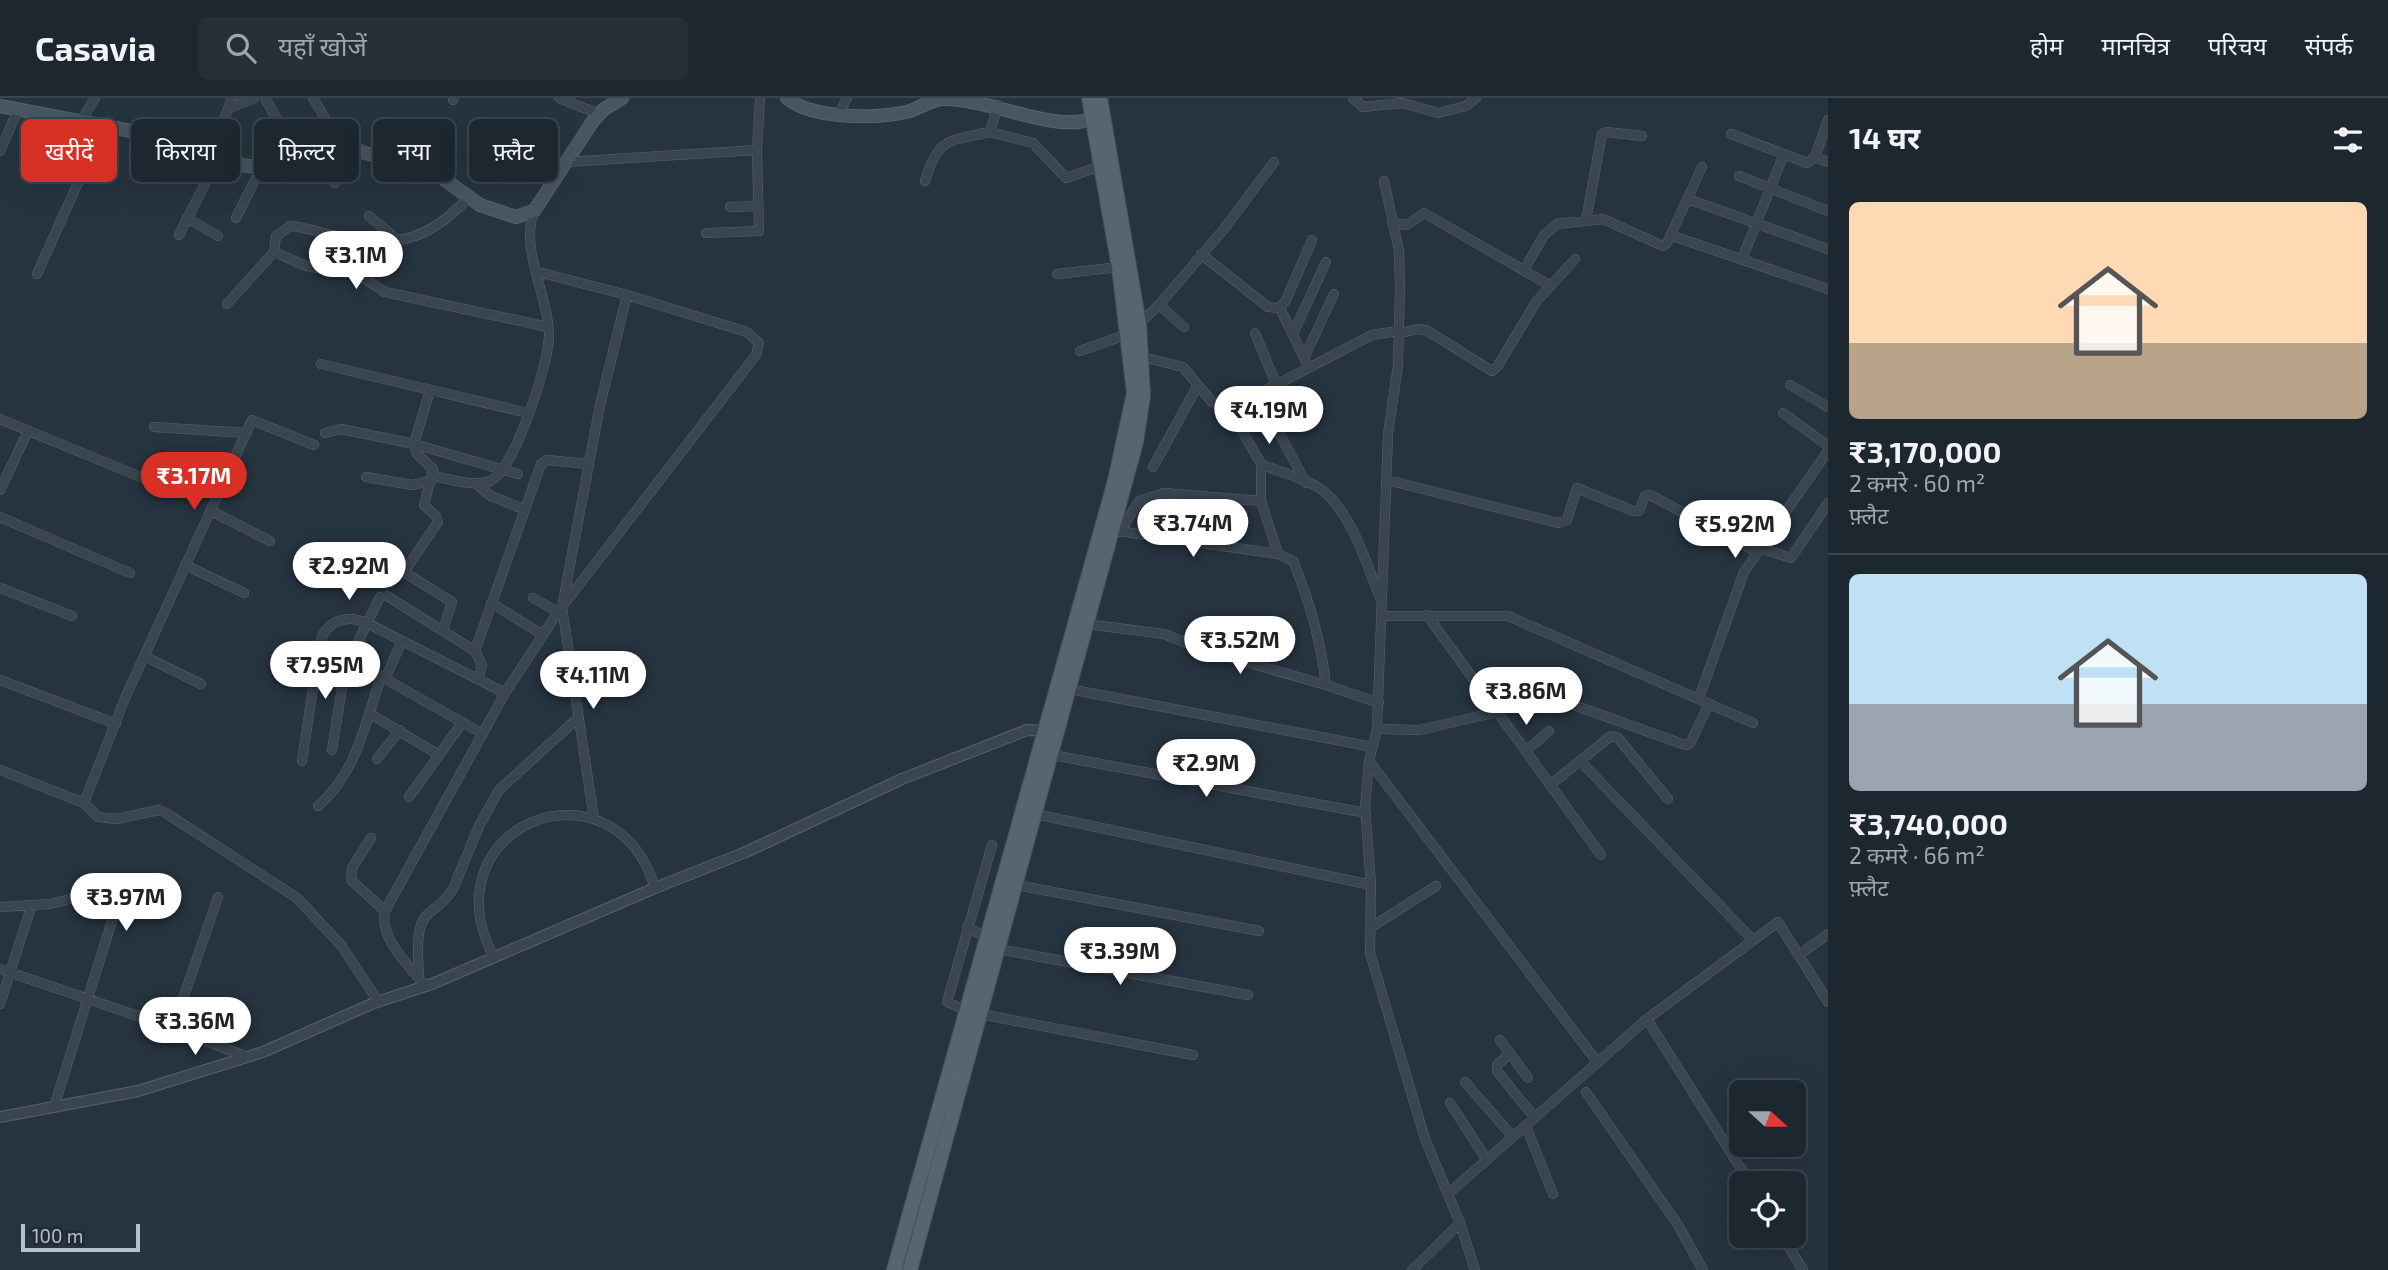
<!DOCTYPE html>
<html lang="hi">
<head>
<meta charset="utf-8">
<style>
	body { margin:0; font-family:"Exo 2","Noto Sans Devanagari",sans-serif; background:#252f38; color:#f1f3f6; height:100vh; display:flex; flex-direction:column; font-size:26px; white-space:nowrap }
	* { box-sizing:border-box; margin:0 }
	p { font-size:23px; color:#a0a5ab }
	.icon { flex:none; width:38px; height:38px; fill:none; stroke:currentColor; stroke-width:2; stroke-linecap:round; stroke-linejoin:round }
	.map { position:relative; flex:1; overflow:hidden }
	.details { display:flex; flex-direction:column; background:#1c2730; width:560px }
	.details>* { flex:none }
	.guide { position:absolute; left:21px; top:21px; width:665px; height:63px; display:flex; gap:14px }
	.needle { width:46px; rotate:111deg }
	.buttons { position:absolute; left:1729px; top:982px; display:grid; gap:14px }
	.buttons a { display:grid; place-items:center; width:77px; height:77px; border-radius:10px; background:#1c2730; box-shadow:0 7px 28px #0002,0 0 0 2px #3a444c; font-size:35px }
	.scale { position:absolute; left:21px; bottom:18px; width:119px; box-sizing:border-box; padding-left:7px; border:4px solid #b7c0ca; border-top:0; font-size:19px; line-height:24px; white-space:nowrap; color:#b7c0ca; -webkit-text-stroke:5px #1f2a35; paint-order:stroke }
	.price { position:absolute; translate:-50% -60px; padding:0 16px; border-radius:24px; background:#fff; color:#222; font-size:23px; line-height:46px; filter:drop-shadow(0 2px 4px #0008) }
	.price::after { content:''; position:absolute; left:50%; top:42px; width:21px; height:16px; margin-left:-10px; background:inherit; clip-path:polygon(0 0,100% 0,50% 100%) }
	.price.current { background:#d93025; color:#fff }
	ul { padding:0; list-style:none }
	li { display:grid; align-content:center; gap:14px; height:371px; padding:0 21px }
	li+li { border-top:2px solid #3a444c }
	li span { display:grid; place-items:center; height:217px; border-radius:10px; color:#555 }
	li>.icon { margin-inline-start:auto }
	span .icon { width:126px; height:126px; fill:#fffc; stroke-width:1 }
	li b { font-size:30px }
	h2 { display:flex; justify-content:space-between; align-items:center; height:84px; padding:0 21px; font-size:30px }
	.tag { padding:0 24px; border-radius:10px; background:#1c2730; box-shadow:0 7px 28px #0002,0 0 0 2px #3a444c; font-size:24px; line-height:63px }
	.tag.current { background:#d93025; color:#fff }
	header { display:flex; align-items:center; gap:42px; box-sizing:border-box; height:98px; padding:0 35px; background:#1c2730; border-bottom:2px solid #3a444c }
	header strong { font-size:33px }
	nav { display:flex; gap:38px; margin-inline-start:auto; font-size:24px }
	.search { width:490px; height:63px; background:#252f38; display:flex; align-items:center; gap:18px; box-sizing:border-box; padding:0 24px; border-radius:10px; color:#a0a5ab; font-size:26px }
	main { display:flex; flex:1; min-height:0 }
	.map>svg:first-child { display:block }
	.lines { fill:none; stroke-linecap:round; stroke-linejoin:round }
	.minor-casing { stroke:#58636d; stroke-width:10 }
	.tertiary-casing { stroke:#58636d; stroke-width:12 }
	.secondary-casing { stroke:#58636d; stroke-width:14 }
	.primary-casing { stroke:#47515c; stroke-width:16 }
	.minor { stroke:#3a4550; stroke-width:9 }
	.tertiary { stroke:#3a4550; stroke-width:10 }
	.secondary { stroke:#485563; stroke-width:12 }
	.primary { stroke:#586570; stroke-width:14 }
</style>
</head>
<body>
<header>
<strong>Casavia</strong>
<div class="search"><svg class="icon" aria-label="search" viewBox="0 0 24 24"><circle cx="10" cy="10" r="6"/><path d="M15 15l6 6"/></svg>यहाँ खोजें</div>
<nav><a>होम</a><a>मानचित्र</a><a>परिचय</a><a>संपर्क</a></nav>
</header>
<main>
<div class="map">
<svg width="1828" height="1172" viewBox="0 0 1828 1172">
	<rect width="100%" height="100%" fill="#263440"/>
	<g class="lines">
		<g class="minor-casing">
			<path id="minor" d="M265,0L292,49L335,85
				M313,0L328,25
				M559,0L599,16
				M1353,0L1363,9L1403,5L1438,15L1466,8L1476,0
				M453,2L454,0
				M228,11L254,0
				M839,16L847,0
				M81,23L95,0
				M990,34L1033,45L1066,80L1101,68
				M1731,36L1807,65L1815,59L1828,22
				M0,53L18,12
				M1815,59L1828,64
				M209,62L232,0
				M566,64L757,52
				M1739,78L1828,113
				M925,83C938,39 949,43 990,34L998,7
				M1384,83L1399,153L1400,189L1398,267L1388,336L1377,631L1369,663L1365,709L1371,787L1370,855L1425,1041L1460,1125L1475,1172
				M469,99C426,146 391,150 332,137C318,134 305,129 290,128L276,138L274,154L306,168L359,177L385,194L548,229
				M1688,101L1828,151
				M730,109L758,108
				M369,118L399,143
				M187,120L218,138
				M236,120L263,66
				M1586,122L1602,36L1607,34L1642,38
				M1392,125L1407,127L1424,115L1551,188
				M706,135L759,133L757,52L760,0
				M179,137L216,64
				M1670,137L1828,191
				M1201,156L1268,209L1280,210L1286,202L1312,142
				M1742,161L1784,56
				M1524,172L1544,137L1557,126L1603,121L1663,148L1667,145L1702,69
				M37,176L104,27
				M1057,176L1119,169
				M227,206L274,154
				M1159,207L1184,229
				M1280,210L1306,264
				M1255,235L1276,286
				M1293,236L1326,164
				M1398,236L1417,231L1426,232L1492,273L1497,269L1536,204L1575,161
				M1080,253L1128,236L1159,207L1224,131L1274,64
				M1142,259L1183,269L1212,304L1224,308L1258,296L1372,237L1398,233
				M1304,260L1334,196
				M321,266L528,315
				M1790,287L1828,309
				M430,292L414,346L417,356L433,371L424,407L436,418L438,424L404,474L452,504L443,532
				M1258,296L1306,385
				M1228,308L1261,366V403L1278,456L1293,463C1310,504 1321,544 1326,587L1379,605
				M1783,315L1828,348
				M0,321L170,391
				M154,329L247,335
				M325,335L341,331L414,346L518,376
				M1261,366C1279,374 1305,380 1321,391C1354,417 1366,467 1382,504
				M1153,369L1198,287
				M433,378C449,381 477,390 492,382C515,369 551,261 549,234C547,195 520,151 534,113
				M366,379L412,387L431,383
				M1387,382L1558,425L1567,422L1577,390L1633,413H1639L1645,398L1650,397L1757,454
				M475,385L491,398L523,411
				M0,392L28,333
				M211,413L270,443
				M0,419L130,475
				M1111,432L1278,456
				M1120,434L1139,403L1164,395L1261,403
				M1760,450L1791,460L1828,405
				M185,467L244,495
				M0,490L72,518
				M387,498L475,553L482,567L478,581
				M533,500L558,514
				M491,505L543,537
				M1427,517L1601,757
				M1383,518H1508L1753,625
				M1086,526L1164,536L1204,552L1326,587
				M320,544L483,636
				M475,553L541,366L547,362L589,366
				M144,558L201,586
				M350,560L380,499
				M385,581L402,543
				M0,582L116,626
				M1069,591L1373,649
				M1483,594L1518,587L1685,647L1690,646L1709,605
				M1699,600L1744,474L1828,353
				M369,615L439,657
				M1377,631L1420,632L1497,614
				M332,652L347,559
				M1526,653L1549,633
				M1052,657L1366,715
				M377,661L400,632
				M302,663L320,544C327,522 347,516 367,525L505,595
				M1369,663L1598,965
				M1580,663L1753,842
				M0,672L84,705L98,719L116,721L159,712L166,715L297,800L341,847L378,903
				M1550,687L1611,638L1618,640L1668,701
				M409,699L462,625
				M84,705L125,600L252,322L314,347
				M318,708C357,675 365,625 381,579
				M1035,716L1371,787
				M594,721L562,509L600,307L627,197
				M371,740L352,770L351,782L385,813
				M1016,787L1259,833
				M0,809L50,806L106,792H113L120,797L54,1009
				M967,829L986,839
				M1370,830L1436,788
				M998,851L1248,897
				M1799,857L1828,836
				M494,860C425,726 614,654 655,790
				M0,871L173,930L247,959
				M419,880C419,861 413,828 429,815C439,807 446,802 453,791L479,728L499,692L579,619
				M425,888C409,867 379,841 385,813L505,595L558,514L756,257L759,245L747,234L627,197L538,174
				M0,906L31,809
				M965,912L947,904L992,747
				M980,916L1193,957
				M1647,921L1750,1085
				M173,930L218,799
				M1500,942L1528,980
				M1510,955L1497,967V973L1535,1020
				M1465,984L1513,1039
				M1586,994L1678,1127L1703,1172
				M1450,1005L1487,1062
				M1526,1028L1553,1096
				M1448,1096L1647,921L1778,824L1828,904
				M1782,1138L1803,1172
				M1412,1172L1460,1125"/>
		</g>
		<g class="tertiary-casing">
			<path id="tertiary" d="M0,1019L138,993L263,954L374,905L432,886L655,790L746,754L902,681L1027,632L1050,633"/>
		</g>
		<g class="secondary-casing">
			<path id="secondary" d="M787,0C811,21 875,21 906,14C918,11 929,3 941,1C992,0 1050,35 1092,21
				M0,8L131,33L209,62L255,69L308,39L320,36L332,38L361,54L430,71L480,107L516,119L534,113L593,23L603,12L622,0"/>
		</g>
		<g class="primary-casing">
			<path id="primary" d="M894,1172L1115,383L1134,295L1119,169L1089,0
				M910,1172L1136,344L1143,298L1139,226L1100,0"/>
		</g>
		<use href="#minor" class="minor"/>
		<use href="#tertiary" class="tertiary"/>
		<use href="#secondary" class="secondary"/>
		<use href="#primary" class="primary"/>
	</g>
</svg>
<div class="buttons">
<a><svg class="needle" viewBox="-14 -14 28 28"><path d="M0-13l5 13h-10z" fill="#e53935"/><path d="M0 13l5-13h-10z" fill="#a0a5ab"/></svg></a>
<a><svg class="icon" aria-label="locate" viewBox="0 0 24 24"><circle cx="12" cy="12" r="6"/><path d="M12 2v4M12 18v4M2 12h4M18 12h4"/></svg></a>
</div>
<div class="scale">100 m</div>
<b class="price" style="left:356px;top:193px">₹3.1M</b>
<b class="price" style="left:1269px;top:348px">₹4.19M</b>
<b class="price current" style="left:194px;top:414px">₹3.17M</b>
<b class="price" style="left:1193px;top:461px">₹3.74M</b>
<b class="price" style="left:1735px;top:462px">₹5.92M</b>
<b class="price" style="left:349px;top:504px">₹2.92M</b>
<b class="price" style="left:1240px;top:578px">₹3.52M</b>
<b class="price" style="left:325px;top:603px">₹7.95M</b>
<b class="price" style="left:593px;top:613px">₹4.11M</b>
<b class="price" style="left:1526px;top:629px">₹3.86M</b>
<b class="price" style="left:1206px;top:701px">₹2.9M</b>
<b class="price" style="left:126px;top:835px">₹3.97M</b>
<b class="price" style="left:1120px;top:889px">₹3.39M</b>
<b class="price" style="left:195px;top:959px">₹3.36M</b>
<div class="guide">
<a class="tag current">खरीदें</a>
<a class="tag">किराया</a>
<a class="tag">फ़िल्टर</a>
<a class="tag">नया</a>
<a class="tag">फ़्लैट</a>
</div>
</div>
<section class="details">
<h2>14 घर<svg class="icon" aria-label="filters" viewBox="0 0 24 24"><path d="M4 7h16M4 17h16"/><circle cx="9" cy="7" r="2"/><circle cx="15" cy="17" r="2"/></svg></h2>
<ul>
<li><span style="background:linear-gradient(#ffd9b3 65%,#b9a48a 0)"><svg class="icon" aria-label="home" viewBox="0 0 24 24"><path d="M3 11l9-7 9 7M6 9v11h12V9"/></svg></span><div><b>₹3,170,000</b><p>2 कमरे · 60 m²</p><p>फ़्लैट</p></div></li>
<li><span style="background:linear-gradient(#bfe0f5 60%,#9aa5b1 0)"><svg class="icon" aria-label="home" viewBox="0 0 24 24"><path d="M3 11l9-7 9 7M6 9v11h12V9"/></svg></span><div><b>₹3,740,000</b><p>2 कमरे · 66 m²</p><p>फ़्लैट</p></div></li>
</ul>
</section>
</main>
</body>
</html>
